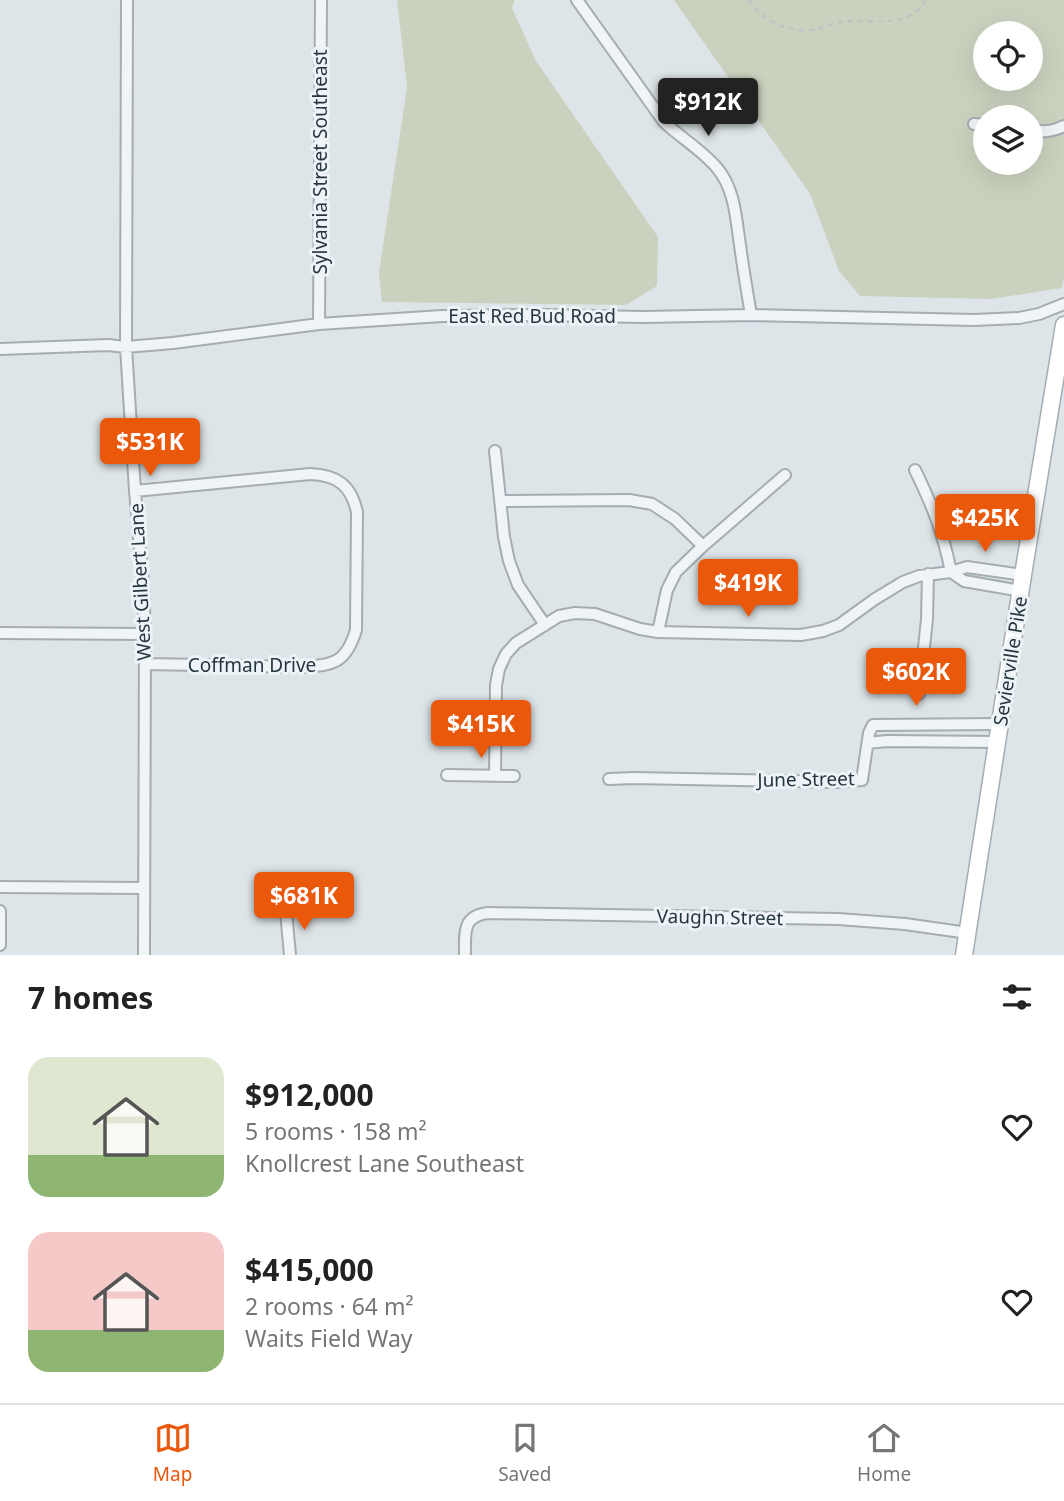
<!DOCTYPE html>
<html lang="en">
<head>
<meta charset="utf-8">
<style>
	body { margin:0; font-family:"Noto Sans",sans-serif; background:#f2f2f2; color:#222; height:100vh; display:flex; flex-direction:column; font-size:26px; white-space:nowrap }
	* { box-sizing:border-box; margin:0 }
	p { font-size:23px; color:#767676 }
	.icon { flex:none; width:38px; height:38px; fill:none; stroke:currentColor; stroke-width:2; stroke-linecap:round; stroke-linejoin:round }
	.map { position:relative; height:955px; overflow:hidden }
	.panel { display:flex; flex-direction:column; background:#fff; flex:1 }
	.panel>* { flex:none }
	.tools { position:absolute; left:973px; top:21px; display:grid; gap:14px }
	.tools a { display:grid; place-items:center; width:70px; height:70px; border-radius:50%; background:#fff; box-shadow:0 7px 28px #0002; font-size:35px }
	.price { position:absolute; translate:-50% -60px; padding:0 16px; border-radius:7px; background:#ea580c; color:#fff; font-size:23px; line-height:46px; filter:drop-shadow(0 2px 4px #0008) }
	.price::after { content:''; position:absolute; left:50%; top:42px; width:21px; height:16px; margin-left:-10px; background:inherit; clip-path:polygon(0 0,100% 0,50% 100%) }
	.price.active { background:#222; color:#fff }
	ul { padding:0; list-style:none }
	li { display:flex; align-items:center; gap:21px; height:175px; padding:0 28px }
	li span { display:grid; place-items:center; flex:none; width:196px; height:140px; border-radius:21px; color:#555 }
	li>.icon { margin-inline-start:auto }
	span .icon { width:84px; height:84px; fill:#fffc; stroke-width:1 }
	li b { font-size:30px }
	h2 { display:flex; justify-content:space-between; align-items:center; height:84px; padding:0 28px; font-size:30px }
	.menu { display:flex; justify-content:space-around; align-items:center; height:98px; border-top:2px solid #e0e0e0; background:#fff; font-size:19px; color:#767676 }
	.menu a { display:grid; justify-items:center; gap:4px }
	.menu .active { color:#ea580c }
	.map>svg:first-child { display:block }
	.green { fill:#cad2bf; fill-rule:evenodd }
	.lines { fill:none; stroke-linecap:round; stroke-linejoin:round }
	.street-casing { stroke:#a3adb2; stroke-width:14 }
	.secondary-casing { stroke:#a3adb2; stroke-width:19 }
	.path { stroke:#bcc3c6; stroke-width:2; stroke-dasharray:5 5; stroke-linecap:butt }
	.street { stroke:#f1f4f6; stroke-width:10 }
	.secondary { stroke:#fff; stroke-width:16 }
	.labels { text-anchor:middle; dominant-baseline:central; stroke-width:6; stroke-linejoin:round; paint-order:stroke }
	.street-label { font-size:19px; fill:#27373f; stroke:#edf3f6 }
</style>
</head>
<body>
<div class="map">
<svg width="1064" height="955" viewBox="0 0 1064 955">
	<rect width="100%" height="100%" fill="#dee5e8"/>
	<path class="green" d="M397,0H515L512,8L536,61L658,237L657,286L626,305L382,302L379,273L407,87Z
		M674,0H1064V276L1062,288L991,299L860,296L839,271L810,194ZM985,33H1031V79H985ZM985,117H1031V163H985Z"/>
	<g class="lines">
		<g class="street-casing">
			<path id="street" d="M127,0L126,347L135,491L143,583L145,634L144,955
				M577,0L664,122C681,138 702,150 717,168C735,189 736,219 740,245C743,268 747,291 751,315
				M974,124L985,125
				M1031,130C1044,132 1052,132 1064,126
				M319,324L321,0
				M0,349L108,345L126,347L173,343L319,324L442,316L542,315L643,317L751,315L974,320L1019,318L1039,314L1064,304
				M495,451L504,537L509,561L518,585L545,625
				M915,470C933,507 943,532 951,572
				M135,491L310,474C337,475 351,485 357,512L356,630C346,663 334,665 302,667L145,664
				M501,501L629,500L652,504L675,519L703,546
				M951,572L964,581L1021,591
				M658,632L667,590L676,572L703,546L785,475
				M0,633L145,634
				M919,694L927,619L928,574
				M868,743L887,741L997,742
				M447,775L514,776
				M495,775L496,685L499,669L506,654L516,643L559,616L575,613L595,614L640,629L658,632L801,635L823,631L839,625L875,599L903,582L919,576L951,572L967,567L1023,575
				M609,779L634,778L836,782L862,780L869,733L873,725L1000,724
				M0,887L144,888
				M0,911V945
				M286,912L290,955
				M465,955C465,933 462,916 488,913L838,919L905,924L968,933"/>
		</g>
		<g class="secondary-casing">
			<path id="secondary" d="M964,955L1023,575L1064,325"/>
		</g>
		<path class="path" d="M749,0C760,17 779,28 799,30C814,33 827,24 841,22C869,18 909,31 926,0"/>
		<use href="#street" class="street"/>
		<use href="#secondary" class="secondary"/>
	</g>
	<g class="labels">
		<g class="street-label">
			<text transform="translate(320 162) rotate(-90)">Sylvania Street Southeast</text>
			<text x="532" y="316">East Red Bud Road</text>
			<text transform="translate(140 582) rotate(-93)">West Gilbert Lane</text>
			<text transform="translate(1010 661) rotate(-81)">Sevierville Pike</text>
			<text x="252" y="665">Coffman Drive</text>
			<text transform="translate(806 779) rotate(-1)">June Street</text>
			<text transform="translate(720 917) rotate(1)">Vaughn Street</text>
		</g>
	</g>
</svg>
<div class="tools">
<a><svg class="icon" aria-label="locate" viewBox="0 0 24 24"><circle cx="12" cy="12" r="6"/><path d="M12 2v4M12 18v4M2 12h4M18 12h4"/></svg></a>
<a><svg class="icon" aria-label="layers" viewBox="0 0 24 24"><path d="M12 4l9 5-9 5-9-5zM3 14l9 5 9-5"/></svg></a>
</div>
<b class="price active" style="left:708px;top:138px">$912K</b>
<b class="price" style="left:150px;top:478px">$531K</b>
<b class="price" style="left:985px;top:554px">$425K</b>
<b class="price" style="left:748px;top:619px">$419K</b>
<b class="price" style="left:916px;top:708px">$602K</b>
<b class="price" style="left:481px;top:760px">$415K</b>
<b class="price" style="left:304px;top:932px">$681K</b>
</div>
<section class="panel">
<h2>7 homes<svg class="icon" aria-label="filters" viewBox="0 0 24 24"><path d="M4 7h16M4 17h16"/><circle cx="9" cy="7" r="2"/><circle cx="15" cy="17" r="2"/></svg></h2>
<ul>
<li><span style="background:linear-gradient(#dfe7d0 70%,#8fb573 0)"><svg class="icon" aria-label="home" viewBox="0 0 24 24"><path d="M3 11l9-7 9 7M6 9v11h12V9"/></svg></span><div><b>$912,000</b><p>5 rooms · 158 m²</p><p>Knollcrest Lane Southeast</p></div><svg class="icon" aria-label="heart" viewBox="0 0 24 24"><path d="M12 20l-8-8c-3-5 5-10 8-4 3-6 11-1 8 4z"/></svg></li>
<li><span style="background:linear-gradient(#f6c9c9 70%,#8fb573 0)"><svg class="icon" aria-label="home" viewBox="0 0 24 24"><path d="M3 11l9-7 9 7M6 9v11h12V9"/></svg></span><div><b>$415,000</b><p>2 rooms · 64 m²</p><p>Waits Field Way</p></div><svg class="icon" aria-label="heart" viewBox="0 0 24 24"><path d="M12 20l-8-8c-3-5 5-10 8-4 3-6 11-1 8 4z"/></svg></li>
</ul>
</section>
<nav class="menu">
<a class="active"><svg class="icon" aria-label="map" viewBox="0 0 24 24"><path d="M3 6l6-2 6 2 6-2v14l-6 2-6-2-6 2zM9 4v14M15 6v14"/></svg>Map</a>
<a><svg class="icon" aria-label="saved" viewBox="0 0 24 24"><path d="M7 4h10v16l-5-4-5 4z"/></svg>Saved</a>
<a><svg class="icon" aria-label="home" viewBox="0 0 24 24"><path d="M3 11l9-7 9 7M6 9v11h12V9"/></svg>Home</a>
</nav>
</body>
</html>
